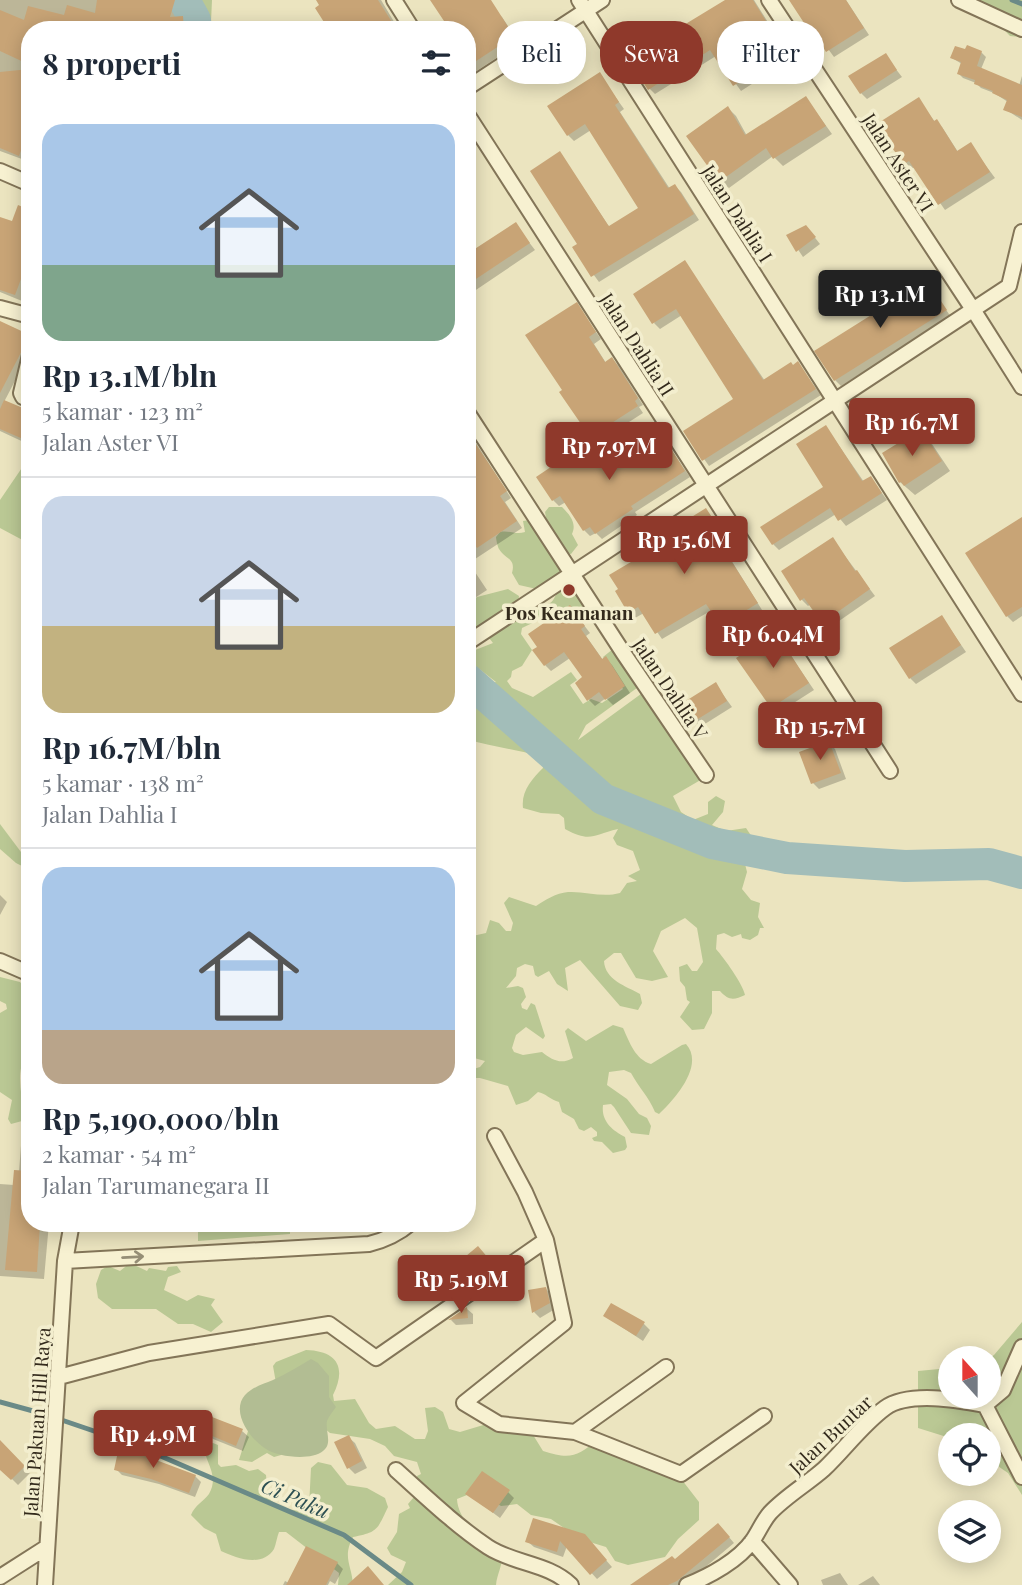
<!DOCTYPE html>
<html lang="id">
<head>
<meta charset="utf-8">
<style>
	body { margin:0; font-family:"Playfair Display",serif; background:#f2f2f3; color:#1f2937; height:100vh; display:flex; flex-direction:column; font-size:26px; white-space:nowrap }
	* { box-sizing:border-box; margin:0 }
	p { font-size:23px; color:#747a83 }
	.icon { flex:none; width:38px; height:38px; fill:none; stroke:currentColor; stroke-width:2; stroke-linecap:round; stroke-linejoin:round }
	.map { position:relative; flex:1; overflow:hidden }
	.side { position:absolute; left:21px; top:21px; width:455px; height:1211px; display:flex; flex-direction:column; background:#fff; border-radius:28px; box-shadow:0 4px 18px #0003 }
	.side>* { flex:none }
	.top-card { position:absolute; left:497px; top:21px; width:420px; height:63px; display:flex; gap:14px }
	.needle { width:46px; rotate:339deg }
	.buttons { position:absolute; left:938px; top:1346px; display:grid; gap:14px }
	.buttons a { display:grid; place-items:center; width:63px; height:63px; border-radius:50%; background:#fff; box-shadow:0 4px 18px #0003; font-size:35px }
	.price { position:absolute; translate:-50% -60px; padding:0 16px; border-radius:7px; background:#8f392b; color:#fff; font-size:23px; line-height:46px; filter:drop-shadow(0 2px 4px #0008) }
	.price::after { content:''; position:absolute; left:50%; top:42px; width:21px; height:16px; margin-left:-10px; background:inherit; clip-path:polygon(0 0,100% 0,50% 100%) }
	.price.selected { background:#222; color:#fff }
	ul { padding:0; list-style:none }
	li { display:grid; align-content:center; gap:14px; height:371px; padding:0 21px }
	li+li { border-top:2px solid #e0e1e3 }
	li span { display:grid; place-items:center; height:217px; border-radius:21px; color:#555 }
	li>.icon { margin-inline-start:auto }
	span .icon { width:126px; height:126px; fill:#fffc; stroke-width:1 }
	li b { font-size:30px }
	h2 { display:flex; justify-content:space-between; align-items:center; height:84px; padding:0 21px; font-size:30px }
	.pill { padding:0 24px; border-radius:28px; background:#fff; box-shadow:0 4px 18px #0003; font-size:24px; line-height:63px }
	.pill.selected { background:#8f392b; color:#fff }
	.map>svg:first-child { display:block }
	.green { fill:#bac894 }
	.cemetery { fill:#b2bd93 }
	.shadow { fill:#0003 }
	.lines { fill:none; stroke-linecap:round; stroke-linejoin:round }
	.stream { stroke:#6a8a87; stroke-width:5 }
	.river { stroke:#a2bdb9; stroke-width:32 }
	.building { fill:#c8a476 }
	.street-casing { stroke:#837558; stroke-width:18 }
	.street { stroke:#f7f1d1; stroke-width:14 }
	.oneway { stroke:#958e76 }
	.poi-dot { fill:#8f392b; stroke:#f3eece; stroke-width:2.5 }
	.labels { text-anchor:middle; dominant-baseline:central; stroke-width:7; stroke-linejoin:round; paint-order:stroke }
	.street-label { font-size:19px; fill:#332a1c; stroke:#f3eece }
	.poi-label { font-size:19px; font-weight:bold; fill:#332a1c; stroke:#f3eece }
	.water-label { font-size:21px; font-style:italic; fill:#2c4f52; stroke:#f3eece }
</style>
</head>
<body>
<div class="map">
<svg width="1022" height="1585" viewBox="0 0 1022 1585">
	<rect width="100%" height="100%" fill="#ebe4bf"/>
	<path class="green" d="M179,0H212L211,22L207,25C192,19 186,14 179,0Z
		M954,0H1022V37L1010,36L987,12Z
		M30,456V544L0,528V500Z
		M549,507H562C570,515 577,523 572,534L578,545L571,554L560,552L567,570L541,590L519,585L512,573C516,558 506,560 499,549C498,548 496,539 496,537L500,532C509,530 516,535 525,532L523,521L530,520L549,535L545,512Z
		M564,588L577,594L593,612L583,615L551,609L549,615L522,628L521,634L532,650L522,666L512,671L511,677L507,681L512,688L533,697L571,672L577,680L570,685L583,704L591,699L602,703L623,689L603,657L613,649L641,685L586,725L578,740L645,691L704,778L673,796L681,812L693,820L708,814V802L716,796L725,801L723,812L712,825L726,831L746,828L752,837L757,838L735,854L719,847L706,849L696,847L705,855L724,852L745,864L747,872L742,889L751,900L760,903L758,917L764,928H760L758,935L750,940L742,938L741,934L732,937L724,933L717,935L716,949C724,958 743,984 745,995C734,1000 729,1001 720,991H712V1013L704,1029L692,1030L680,1017L690,1002L687,1000L685,987L680,981L679,967L687,964L692,971H697L703,962L697,928L685,918L661,931L653,951L668,977L652,981L636,978L621,953H614L604,961C605,980 626,986 640,994L642,1003L638,1010L620,1006L580,960L565,968L568,991L557,984L549,971L538,977L535,975L533,966L525,964L517,968L516,976L506,988L518,986L523,988L526,997L521,1004L522,1008L527,1010L531,1003L535,1005L545,1036L543,1039L526,1027L516,1035L512,1048L514,1052L523,1055L542,1052C552,1060 561,1065 573,1058L565,1031L568,1028L586,1041L613,1025L623,1028C630,1043 635,1059 651,1064L682,1045L686,1044C705,1065 675,1099 659,1114L655,1112C649,1097 639,1088 631,1073L624,1070L609,1072L607,1085L627,1099L639,1114L647,1118L651,1126L649,1135L631,1133L614,1107L611,1104L603,1105C601,1121 612,1130 625,1137L627,1147L625,1150L613,1153L602,1142L594,1141L592,1138L597,1136V1132L591,1127L584,1131L579,1129L574,1119L562,1112L559,1102C551,1100 545,1093 538,1092L528,1101L516,1105L508,1086L480,1078H467V1071L480,1067L485,1061L467,1056L468,937L486,933L490,920L499,923L506,931H511L513,923L504,903L509,897L536,906C545,900 556,893 568,892C586,891 602,898 620,893L627,883L637,881L628,876L640,870L633,851L617,845L613,838L618,829C592,835 591,843 565,829L564,818L559,814L541,813L523,808C521,791 532,779 543,768L542,757C516,749 492,747 467,739V668L479,673L491,683L496,682L473,664L470,652L493,643L486,634H475L472,623L467,625V605L477,597L508,589L519,596L517,613C523,611 529,607 535,606C551,603 550,607 558,591Z
		M0,824L21,852L30,857V870L16,863L0,849Z
		M0,977L20,982L30,993V1057H26C13,1075 26,1102 22,1121L11,1124L8,1119L12,1100L0,1092V1013L7,1009L6,1004L0,1001Z
		M198,1223H290V1234L198,1241Z
		M130,1263L147,1271L149,1268L166,1271L168,1267L177,1266L181,1272L168,1277L164,1290L187,1301L198,1295L215,1299L211,1305L223,1322L211,1332L193,1324H178L156,1309H112L98,1298L96,1284L101,1270L108,1266L120,1271Z
		M1022,1322V1495L1008,1473L989,1460V1435H950V1438L918,1428V1371L950,1368V1396H989V1358L994,1355Z
		M306,1350C337,1351 347,1367 333,1395L334,1401L355,1399L369,1423L376,1429L395,1426L415,1439H425L428,1431L425,1408L435,1407L443,1412L449,1429L460,1432L490,1423L530,1430L543,1451C568,1459 578,1458 597,1439L682,1480L699,1502V1520L678,1539L665,1557L628,1565L615,1561L606,1547L580,1539L551,1519L531,1515L517,1504L501,1506L477,1491L457,1499C458,1523 486,1541 502,1557C502,1567 497,1574 496,1585H388L402,1572L406,1562L391,1555L387,1548L397,1532L399,1514L410,1508L408,1504L414,1497L417,1476L421,1474L417,1462L394,1456L385,1446L370,1439L330,1433L318,1423L284,1447L281,1455L274,1457L267,1453L252,1462L239,1460L248,1431L276,1383L273,1366L276,1362Z
		M213,1443L218,1445V1464L221,1467L236,1465L249,1471L258,1469L266,1475L268,1498C282,1510 292,1513 309,1507L311,1468L318,1462L331,1465L347,1485L367,1488L385,1498L388,1507C377,1530 378,1532 353,1537C342,1558 352,1565 353,1585H338L339,1573L286,1532H279C277,1537 276,1544 274,1549C262,1568 236,1558 221,1551L216,1534L204,1528L191,1515C195,1505 203,1502 209,1494C220,1475 204,1461 204,1446Z"/>
	<path class="cemetery" d="M311,1359L318,1363L329,1376V1397L336,1407C333,1411 329,1416 327,1421C325,1431 333,1444 323,1451C311,1461 278,1457 266,1449C251,1440 230,1412 245,1395C253,1387 263,1384 273,1380C286,1374 299,1366 311,1359Z"/>
	<path class="shadow" d="M0,0H172L180,7L177,18H183L189,24V30H30V162L0,151Z
		M318,0H381L399,30H331Z
		M432,0H481L502,17L519,43L475,72L467,63V30Z
		M727,0H754L791,59L741,91L716,56L655,94L649,88Z
		M792,0H846L869,35L834,57Z
		M981,52L986,57L981,69L1019,86L1022,76V120L1005,109L1008,102L994,93L981,88L976,83L963,78L959,74L962,64L952,58Z
		M885,55L902,77L867,99L861,93Z
		M599,74L624,109L620,112L670,189L675,186L681,192L699,220L599,282L574,248L580,244L560,153L610,228L640,208L591,130L574,141L568,135Z
		M806,98L832,134L783,166L773,156L729,188L721,181L728,108L736,116L747,136Z
		M918,99L935,122L942,127L958,152L970,144L995,178L945,210L915,167L912,169L906,163L878,125Z
		M30,211V279L22,301L0,292V219L13,224Z
		M515,224L535,250L467,296V257Z
		M812,234L820,244L803,257L789,236Z
		M685,263L765,381L798,364L821,395L709,466L685,432L735,399L682,315L660,329L654,323Z
		M927,282L951,317L841,386L835,380Z
		M576,304L601,339L594,344L606,363L612,359L618,365L643,405L639,407L643,413L598,442L561,392L564,390Z
		M0,323L30,337V352L4,402L30,413V445L0,431Z
		M826,427L864,482L871,478L887,500L846,526L836,514L779,550L773,544L826,488Z
		M467,429L511,498L505,502L522,528L469,563L487,590L467,603Z
		M921,431L930,441L950,471L915,495L900,482Z
		M661,435L690,477L635,512L637,515L602,539L596,533L590,536L584,530L566,502L559,506L553,500L588,445L607,470Z
		M706,510L734,551L728,555L762,610L728,631L712,610L662,639L644,613L635,618L629,612L643,557L654,543Z
		M1022,519V616L1013,622L1007,616Z
		M833,540L875,596L829,628L811,604L808,606L802,600L783,571Z
		M570,607L590,633L586,636L603,660L606,659L612,665L630,693L613,705L606,698L595,706L589,700L585,678L570,658L551,671L545,665Z
		M942,617L966,652L916,684L910,678Z
		M776,634L814,690L778,713L772,707Z
		M716,685L732,707L700,727L694,721Z
		M829,743L835,749L846,779L819,789L813,783Z
		M0,895L7,902L0,915Z
		M22,1132H30V1223H49L44,1279L0,1276V1184L14,1185L19,1172Z
		M300,1223H336L303,1227Z
		M491,1260L499,1268L465,1292L460,1287Z
		M546,1289L552,1295L555,1309L540,1318L534,1312Z
		M467,1309L473,1314V1324L456,1325L451,1320Z
		M605,1316L644,1324L650,1330L643,1341Z
		M213,1419L242,1431L249,1437L243,1451L213,1439L207,1433Z
		M348,1437L355,1443L367,1468L355,1474L349,1468Z
		M3,1445L30,1473L18,1485L0,1467V1448Z
		M148,1456L153,1461L195,1476L201,1482L195,1497L159,1484L122,1475L116,1469Z
		M508,1492L514,1498L500,1518L468,1494Z
		M535,1520L591,1543L612,1567L597,1579L567,1546L563,1557L534,1547L527,1541Z
		M723,1530L734,1543L684,1585H644Z
		M337,1563L343,1569L335,1584L330,1581L328,1585H283L285,1581L289,1583Z
		M840,1573L848,1585H823L821,1580Z
		M873,1576L880,1585H858Z"/>
	<g class="lines">
		<path class="stream" d="M1012,0L1022,4
			M0,1402L44,1414L135,1445L344,1535L411,1585"/>
		<path class="river" d="M184,0L195,20L196,30
			M467,679L603,799L712,843L787,858L905,866L989,864L1022,873"/>
	</g>
	<path class="building" d="M97,0H175L170,17L183,16L184,30H30V65L0,51V10L24,20L28,6L64,15L67,5L95,13Z
		M316,0H378L397,30H329L315,8L319,5Z
		M430,0H491L514,36L467,67V30H450Z
		M725,0H753L786,53L733,86L710,50L648,90L628,59Z
		M789,0H846L864,28L826,52L811,27L808,29Z
		M967,45L982,51L977,66L1022,85V117L1003,110L1007,100L992,93L993,91L974,84L975,80L957,74L961,62L950,58L955,46L965,49Z
		M886,53L897,70L860,94L848,76Z
		M30,69V107L24,118L30,120V126L19,156L0,148V72Z
		M600,72L619,102L615,105L668,188L675,184L694,214L591,277L572,247L577,244L530,171L560,151L608,225L609,226L638,208L585,124L567,136L547,106Z
		M806,96L826,126L773,159L766,148L719,182L686,136L728,106L745,135Z
		M919,97L934,121L937,119L957,151L971,142L990,172L938,205L909,161L904,164L875,125Z
		M18,205L30,210V255L15,295L0,290V217L12,221Z
		M516,222L530,243L467,285V254Z
		M806,225L816,237L796,252L786,235Z
		M685,260L763,380L791,362L793,365L798,361L816,389L702,461L683,431L733,399L676,309L652,324L633,294Z
		M927,280L947,310L834,381L814,351Z
		M577,302L596,332L589,337L605,362L612,357L638,398L635,401L638,406L590,437L559,392L562,390L525,335Z
		M0,321L30,335L0,393Z
		M4,400L30,411V442L0,429V409Z
		M826,425L862,481L871,476L882,493L838,521L830,508L772,545L760,527L823,487L796,444Z
		M921,429L942,461L904,486L901,482L899,483L882,453Z
		M467,431L507,491L500,496L517,521L477,548L467,533Z
		M661,433L685,471L631,506L633,509L595,534L590,527L583,531L560,496L552,501L536,477L588,442L605,469Z
		M706,508L729,544L723,548L758,603L721,626L706,604L655,634L638,607L628,613L615,591L618,589L609,575L641,556L634,545L649,535L653,541Z
		M1022,517V607L1006,617L965,553Z
		M833,537L855,571L857,570L870,589L822,623L804,598L800,601L781,571Z
		M570,605L585,626L581,629L602,659L606,656L625,686L605,700L599,692L587,701L575,683L582,677L564,652L544,666L532,650L537,647L528,634Z
		M942,615L961,645L909,679L889,648Z
		M776,632L809,683L771,708L736,658Z
		M716,682L727,701L693,722L681,704Z
		M829,741L841,773L811,784L799,752Z
		M14,1170L30,1171V1223H40L37,1272L5,1270Z
		M478,1246L489,1259L491,1257L496,1263L459,1289L458,1287L472,1274L460,1261Z
		M546,1287L550,1303L532,1313L528,1290Z
		M611,1303L645,1322L636,1336L603,1316Z
		M467,1307L468,1318L448,1320Z
		M212,1417L243,1429L236,1446L205,1433Z
		M349,1435L362,1461L347,1469L334,1442Z
		M0,1440L25,1466L11,1480L0,1470Z
		M119,1447L149,1454L148,1457L196,1475L189,1493L151,1479L114,1470Z
		M482,1471L510,1490L493,1513L465,1494Z
		M533,1518L585,1534L607,1560L590,1575L560,1541L557,1552L525,1542Z
		M718,1523L730,1537L677,1581L668,1585H630L672,1556L675,1559Z
		M306,1546L338,1562L326,1585H286Z
		M368,1566L384,1585H347Z"/>
	<g class="lines">
		<g class="street-casing">
			<path id="street" d="M394,0L413,30
				M579,0L1022,694
				M769,0L974,311L1022,387
				M959,0L1022,29
				M467,88L602,0
				M467,114L890,771
				M0,171L30,184
				M0,308L30,316
				M30,355L21,393L23,397L30,400
				M467,412L624,654L706,775
				M467,643L1009,286L1022,232
				M0,961L30,974
				M546,1240L564,1323L464,1403L499,1424L575,1432L681,1474L764,1416
				M65,1261L369,1244C386,1240 398,1234 411,1223
				M59,1377L149,1353L329,1324L376,1358L546,1240L525,1192L495,1136
				M985,1405L1022,1477
				M575,1432L666,1367
				M396,1470C425,1496 455,1525 488,1547C514,1564 548,1563 571,1585
				M752,1541L790,1585
				M0,1577L47,1547
				M45,1585L65,1261L72,1223
				M687,1585C710,1576 739,1560 753,1540C759,1531 763,1521 770,1513C786,1496 807,1484 824,1469C845,1449 862,1425 885,1408C909,1391 958,1400 985,1405L1003,1390L1022,1347"/>
		</g>
		<use href="#street" class="street"/>
	</g>
	<defs><path id="oneway-shaft" d="M-6 0H5M1.5-3L5.5 0L1.5 3" fill="none" stroke-width="1.6" stroke-linecap="round" stroke-linejoin="round" transform="scale(1.75)"/></defs>
	<use class="oneway" href="#oneway-shaft" transform="translate(133 1257) rotate(-3)"/>
	<circle class="poi-dot" cx="569" cy="590" r="7"/>
	<g class="labels">
		<g class="street-label">
			<text transform="translate(899 162) rotate(57)">Jalan Aster VI</text>
			<text transform="translate(738 213) rotate(57)">Jalan Dahlia I</text>
			<text transform="translate(638 344) rotate(57)">Jalan Dahlia II</text>
			<text transform="translate(671 688) rotate(56)">Jalan Dahlia V</text>
			<text transform="translate(36 1422) rotate(-86)">Jalan Pakuan Hill Raya</text>
			<text transform="translate(830 1434) rotate(-43)">Jalan Buntar</text>
		</g>
		<g class="poi-label">
			<text x="569" y="612">Pos Keamanan</text>
		</g>
		<g class="water-label">
			<text transform="translate(296 1497) rotate(23)">Ci Paku</text>
		</g>
	</g>
</svg>
<div class="buttons">
<a><svg class="needle" viewBox="-14 -14 28 28"><path d="M0-13l5 13h-10z" fill="#e53935"/><path d="M0 13l5-13h-10z" fill="#747a83"/></svg></a>
<a><svg class="icon" aria-label="locate" viewBox="0 0 24 24"><circle cx="12" cy="12" r="6"/><path d="M12 2v4M12 18v4M2 12h4M18 12h4"/></svg></a>
<a><svg class="icon" aria-label="layers" viewBox="0 0 24 24"><path d="M12 4l9 5-9 5-9-5zM3 14l9 5 9-5"/></svg></a>
</div>
<b class="price selected" style="left:880px;top:330px">Rp 13.1M</b>
<b class="price" style="left:912px;top:458px">Rp 16.7M</b>
<b class="price" style="left:609px;top:482px">Rp 7.97M</b>
<b class="price" style="left:684px;top:576px">Rp 15.6M</b>
<b class="price" style="left:773px;top:670px">Rp 6.04M</b>
<b class="price" style="left:820px;top:762px">Rp 15.7M</b>
<b class="price" style="left:461px;top:1315px">Rp 5.19M</b>
<b class="price" style="left:153px;top:1470px">Rp 4.9M</b>
<div class="top-card">
<a class="pill">Beli</a>
<a class="pill selected">Sewa</a>
<a class="pill">Filter</a>
</div>
<section class="side">
<h2>8 properti<svg class="icon" aria-label="filters" viewBox="0 0 24 24"><path d="M4 7h16M4 17h16"/><circle cx="9" cy="7" r="2"/><circle cx="15" cy="17" r="2"/></svg></h2>
<ul>
<li><span style="background:linear-gradient(#a9c7e8 65%,#7fa58c 0)"><svg class="icon" aria-label="home" viewBox="0 0 24 24"><path d="M3 11l9-7 9 7M6 9v11h12V9"/></svg></span><div><b>Rp 13.1M/bln</b><p>5 kamar · 123 m²</p><p>Jalan Aster VI</p></div></li>
<li><span style="background:linear-gradient(#c9d6e8 60%,#c2b280 0)"><svg class="icon" aria-label="home" viewBox="0 0 24 24"><path d="M3 11l9-7 9 7M6 9v11h12V9"/></svg></span><div><b>Rp 16.7M/bln</b><p>5 kamar · 138 m²</p><p>Jalan Dahlia I</p></div></li>
<li><span style="background:linear-gradient(#a9c7e8 75%,#b9a48a 0)"><svg class="icon" aria-label="home" viewBox="0 0 24 24"><path d="M3 11l9-7 9 7M6 9v11h12V9"/></svg></span><div><b>Rp 5,190,000/bln</b><p>2 kamar · 54 m²</p><p>Jalan Tarumanegara II</p></div></li>
</ul>
</section>
</div>
</body>
</html>
